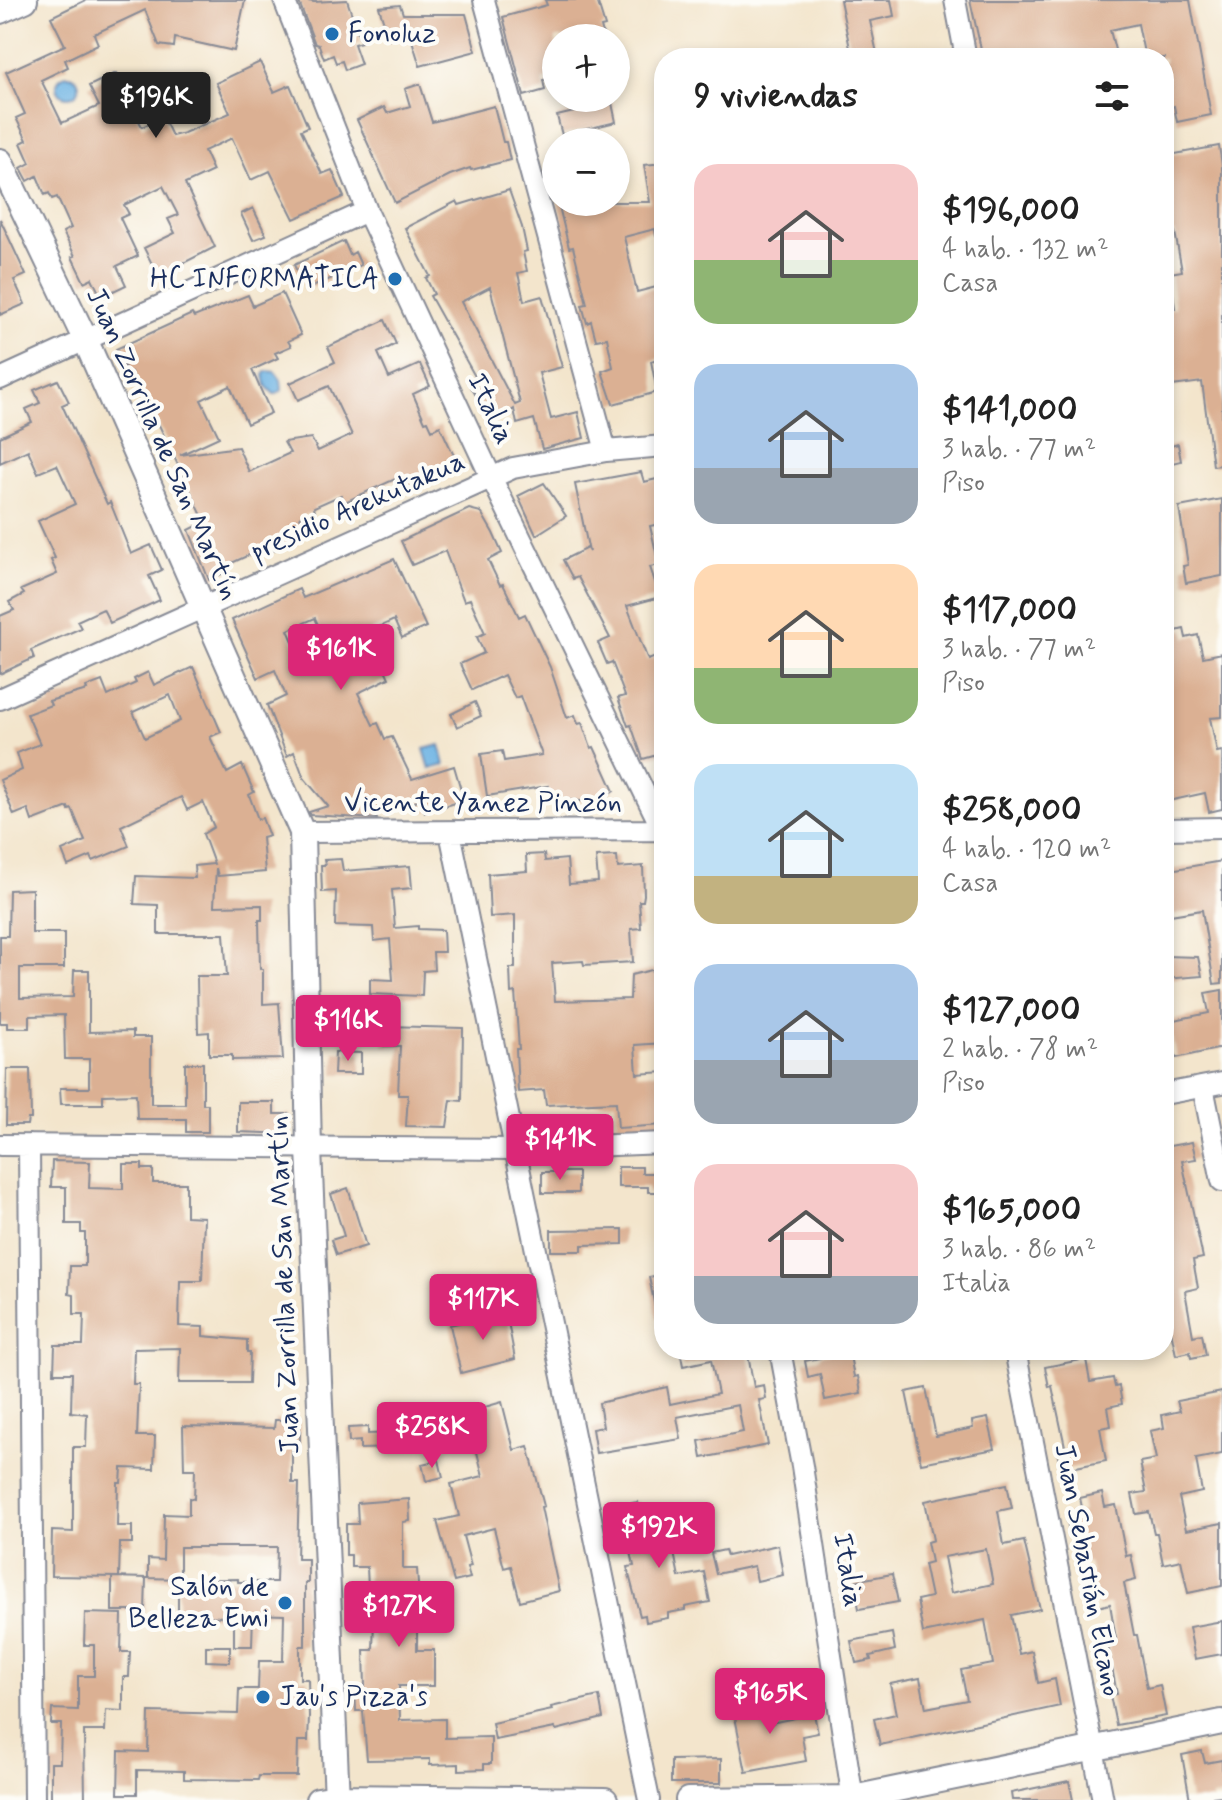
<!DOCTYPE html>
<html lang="es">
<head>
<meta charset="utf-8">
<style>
	body { margin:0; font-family:Mynerve,sans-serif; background:#f2f2f2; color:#222; height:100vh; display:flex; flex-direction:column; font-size:30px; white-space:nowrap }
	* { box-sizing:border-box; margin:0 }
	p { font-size:26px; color:#767676 }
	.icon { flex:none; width:44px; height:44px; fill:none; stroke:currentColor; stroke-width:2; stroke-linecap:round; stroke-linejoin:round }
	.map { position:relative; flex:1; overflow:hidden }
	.side { position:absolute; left:654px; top:48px; width:520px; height:1312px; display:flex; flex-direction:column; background:#fff; border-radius:32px; box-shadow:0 4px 12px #0003 }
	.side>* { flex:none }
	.fabs { position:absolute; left:542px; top:24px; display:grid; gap:16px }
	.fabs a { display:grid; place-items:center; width:88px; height:88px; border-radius:50%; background:#fff; box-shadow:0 4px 12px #0003; font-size:40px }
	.price { position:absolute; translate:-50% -68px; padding:0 18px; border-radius:8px; background:#db2777; color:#fff; font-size:26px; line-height:52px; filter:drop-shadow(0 2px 4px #0008) }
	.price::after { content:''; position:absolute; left:50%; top:48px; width:24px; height:18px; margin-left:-12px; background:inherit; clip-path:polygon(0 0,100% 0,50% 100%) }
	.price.active { background:#222; color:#fff }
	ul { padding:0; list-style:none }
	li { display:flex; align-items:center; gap:24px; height:200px; padding:0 40px }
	li span { display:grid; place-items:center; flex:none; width:224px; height:160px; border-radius:24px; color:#555 }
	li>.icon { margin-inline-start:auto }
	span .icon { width:96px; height:96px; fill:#fffc; stroke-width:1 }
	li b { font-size:34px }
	h2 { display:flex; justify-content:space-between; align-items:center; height:96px; padding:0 40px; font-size:34px }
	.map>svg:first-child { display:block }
	.water { fill:#6cb2e3; stroke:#4470a0; stroke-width:2 }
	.building { fill:#dbb093; fill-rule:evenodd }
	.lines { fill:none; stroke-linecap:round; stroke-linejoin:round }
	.minor-casing { stroke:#878a95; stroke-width:24 }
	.tertiary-casing { stroke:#878a95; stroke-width:28 }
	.minor { stroke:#fff; stroke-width:20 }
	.tertiary { stroke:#fff; stroke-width:24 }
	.poi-dot { fill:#1f6fb2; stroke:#fdfcf7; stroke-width:3 }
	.labels { text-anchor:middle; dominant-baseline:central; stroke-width:8; stroke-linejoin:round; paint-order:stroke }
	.poi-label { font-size:28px; fill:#1b2f5e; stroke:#fdfcf7; text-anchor:start }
	.street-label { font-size:28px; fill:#1b2f5e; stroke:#fdfcf7 }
</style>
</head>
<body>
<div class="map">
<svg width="1222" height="1800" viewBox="0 0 1222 1800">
	<rect width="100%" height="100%" fill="#fdfcf7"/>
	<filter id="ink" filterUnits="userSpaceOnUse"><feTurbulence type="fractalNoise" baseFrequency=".0125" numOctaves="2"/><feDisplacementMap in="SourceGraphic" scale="16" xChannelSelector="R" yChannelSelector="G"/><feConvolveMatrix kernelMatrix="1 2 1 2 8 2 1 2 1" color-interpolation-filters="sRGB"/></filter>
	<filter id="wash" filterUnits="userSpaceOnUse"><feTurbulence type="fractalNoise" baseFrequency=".006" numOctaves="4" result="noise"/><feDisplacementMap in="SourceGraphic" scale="32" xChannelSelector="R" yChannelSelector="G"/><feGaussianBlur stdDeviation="1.8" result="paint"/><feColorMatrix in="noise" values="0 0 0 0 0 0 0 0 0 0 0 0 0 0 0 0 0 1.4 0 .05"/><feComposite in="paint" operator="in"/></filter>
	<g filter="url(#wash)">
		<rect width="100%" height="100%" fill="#f3e5cc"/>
		<path class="water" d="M57 86a11 11 0 1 1 22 0a11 11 0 1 1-22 0Z
			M267,371L275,372L281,380L282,390L277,394H274L266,386L264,375Z
			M440,745L445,765L430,769L424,749Z"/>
		<g id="blocks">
			<path class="building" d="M86,0H245L234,51L175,38L174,47L159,45L145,10L94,34L98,44L65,60L68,67L41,80L62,123L99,106L89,86L116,73L142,127L163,117L172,136L184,133L230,113L216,83L260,62L274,92L290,85L308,127L301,130L322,174L332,170L344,197L294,219L270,171L251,180L232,138L204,151L213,171L185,184L215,247L158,276L144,248L175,233L168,219L178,215L163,186L124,205L129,214L120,218L138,256L117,266L126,285L101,297L92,278L84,282L72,257L75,256L63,232L71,228L57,197L52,199L49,193L45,195L37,176L28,181L21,168L30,163L21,143L27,140L16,118L25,114L6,72L65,45L51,17Z
				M302,0L314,2L347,0L361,42L354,44L361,64L345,70L342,61L336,63L333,55L324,59L319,45L315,44L299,2Z
				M545,0H597L605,26L601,27L604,38H556V77L543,80L545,90L524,96L503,17L547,5Z
				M840,0H891L894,16L870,21L878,58H852Z
				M970,0H1190L1211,115L1177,122L1174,106L1164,109V58H1145L1138,24L1110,30L1117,58H983Z
				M400,5L403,14H466L476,51L420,66L411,37L389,39L379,7Z
				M420,84L432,122L494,106L503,142H506L510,160L471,170L470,168L450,175L395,203L357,120L384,107L387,113L410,106L405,89Z
				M612,103L616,122L562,135L557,116Z
				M1219,146L1222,165V465L1213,466L1202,382L1164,387V309L1175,308L1170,273L1182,271L1175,232L1164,234V156Z
				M664,163V235L656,236L655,229L624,237L637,292L664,285V357L651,361L657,392L613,404L602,371L613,367L607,338L596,340L591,321L587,323L582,305L587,304L573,247L569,248L558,202H650L644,165Z
				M509,190L522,227L527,251L523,252L527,271L518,273L524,301L542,296L562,367L539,373L551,419L578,412L584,438L542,449L534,419L517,424L514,409L492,422L469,384L477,380L430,296L434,294L426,278L430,276L405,228L457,201L459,205ZM490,287L520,403L515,405L461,302Z
				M253,208L266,235L253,240L241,214Z
				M0,219L26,275L14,280L25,304L0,315Z
				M344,241L350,255L355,252L361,265L306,290L294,265Z
				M282,293L301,335L288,341L291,346L275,353L278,358L252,370L271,413L247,424L230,386L201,400L219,437L180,455L238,447L249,472L290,453L284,442L311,438L318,451L352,435L329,386L298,400L290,383L335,362L328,347L385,320L396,344L378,353L389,378L420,364L430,386L413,394L425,422L428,421L432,430L440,426L456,460L448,472L401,494L395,479L345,502L341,495L314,507L315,511L300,517L304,524L292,530L297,541L266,553L264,548L223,567L226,572L209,580L189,530L205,522L150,406L148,407L131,372L128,374L116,349L192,314L194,317L248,295L253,306Z
				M58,380L69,402L62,405L107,504L110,502L131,554L151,545L162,570L149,576L160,600L110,623L103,609L77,621L81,628L31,650L34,658L0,674V616L14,610L9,602L24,594L21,590L57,574L51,560L55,558L38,521L75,504L57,465L38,473L28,450L0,463V437L32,422L26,409L40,403L34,390Z
				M1178,444L1181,461L1164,465V448Z
				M641,472L644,482L661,478L664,491V523L650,526L659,565L650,567L660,597L627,606L648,660L664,654V753L643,759L631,725L628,726L618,698L625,696L612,662L607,664L598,643L610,638L578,577L573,579L563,560L587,548L589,552L575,484Z
				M544,483L566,516L536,535L518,496Z
				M1222,499V576L1186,583L1183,566L1188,565L1179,507Z
				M469,509L481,512L493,533L502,553L488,560L500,585L503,584L519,617L525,614L550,667L567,718L575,715L578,724L582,723L591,748L594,747L614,791L596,802L550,799L548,786L487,796L481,754L502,751L504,761L542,755L520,696L515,698L504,675L472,690L460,664L484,653L477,637L485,633L470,599L464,601L445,551L412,565L401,541Z
				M394,559L426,627L402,638L394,620L368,632L389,678L358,693L373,725L378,723L385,739L392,737L412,779L454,766L464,800L425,812L421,800L375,814L377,819L311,815L309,812L328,806L304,778L294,752L287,756L267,705L286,696L275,670L258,678L232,620L299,589L303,598ZM315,618L329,649L302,662L288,630Z
				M1184,629L1186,638L1198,635L1203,657L1222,653V717L1210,718L1217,752L1222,751V809L1209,812L1205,793L1164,802V634Z
				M193,667L221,732L210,737L227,773L242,765L254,792L249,795L258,819L262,818L269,836L262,838L265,872L218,876L216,868L214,906L262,905V920H259L260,969H263V1004L279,1003L283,1059L232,1060V1055H209V1032L198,1033L197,976H227L224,934H158V905L134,904L136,876L195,878L194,866L214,864L203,834L214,827L203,802L187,810L181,797L121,826L129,846L93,861L91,856L68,866L62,851L85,841L72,809L69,810L68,807L32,821L28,809L14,815L0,780L22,770L17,753L40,744L27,714L51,705L49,701L87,690L86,687L102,681L108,696L136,683L134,679L148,672L154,685ZM170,695L180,721L145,738L133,712Z
				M475,702L481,716L457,727L451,714Z
				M544,854L545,861L567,859L569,884L598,882L596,857L617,856L618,868L643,866L644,895L643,901H639L641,928L631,929L633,962L584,965L583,961L552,963L555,1001L630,999L631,975L664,967V1043L635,1045L637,1074L664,1072V1125L618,1128L616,1102L546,1105L544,1090L518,1092L516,1049H519L515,992L511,993L510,968H515V915L490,917L488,874L527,871L526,855Z
				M341,859L343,871L410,866L412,888L392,890L395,928L418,926V929L443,930L444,952H433L434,970L423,971L422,996L370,994V979L393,980L390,939L374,941L373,927L335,926L336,891L322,892L321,865H325L324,860Z
				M1222,861V983L1214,984L1202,910L1164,916V871Z
				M32,889V933H64V968H20V998L73,997L74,970H89V1032L133,1031V1037H151V1104H185V1063H203V1104H208V1132H186V1119H137L136,1094L103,1095V1104H61L60,1088H89V1059H65L64,1015L29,1016V1028H7V1023H0V936H8L9,890Z
				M1164,956L1198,957L1202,976L1164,979Z
				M1222,990V1048L1176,1058L1169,1021L1209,1013L1205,993Z
				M337,1005L365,1006L364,1020H337Z
				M384,1026L463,1028L462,1101L451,1100L447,1127L406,1126L408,1095H398L400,1046H384Z
				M335,1052L361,1053V1074H334Z
				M7,1069H30L31,1119H28L27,1125H6Z
				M238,1102H274V1114H289V1134L238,1132Z
				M1192,1142L1196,1159L1182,1161L1203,1258L1193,1260L1198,1288L1185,1291L1193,1336L1202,1334L1206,1355L1191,1358L1190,1352L1176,1355L1169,1321L1166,1322L1164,1312V1245L1171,1244L1164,1207V1147Z
				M52,1161L90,1162L89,1188L123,1189V1164H142V1169H153V1183H186V1216L204,1217L202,1281H180L179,1326L203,1327V1336L247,1340V1352H250L249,1383H179L180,1348L134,1349L133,1384H139L137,1436H155L154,1469L122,1468L121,1483H118L117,1526H132V1543H120L119,1577L51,1576L52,1531L73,1532V1447H86L87,1414L71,1412L72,1373H54L55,1345H83L84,1314H74V1295L69,1294L70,1266H85V1233H81V1224H66V1187H51Z
				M618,1167H642V1173H664V1192H648V1187H618Z
				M542,1172H578V1193H542Z
				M348,1188L366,1246L336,1255L331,1240L344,1236L331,1194Z
				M623,1229V1244L582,1245V1251H551V1230Z
				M664,1274V1318H657L649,1277Z
				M506,1311L515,1359L461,1373L450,1325Z
				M680,1350H747L754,1387L764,1385L766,1399L759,1400L768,1445L702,1458L699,1441L743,1432L738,1405L677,1417L681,1439L596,1453L592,1429L603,1427L599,1403L667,1387L670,1404L718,1394L711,1360L683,1366Z
				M849,1350L854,1377L858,1376L861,1393L825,1400L820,1374L808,1377L805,1361L820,1358V1355Z
				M1086,1359L1090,1382L1113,1378L1115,1387L1119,1386L1122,1404L1108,1407L1111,1426L1100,1428L1106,1461L1061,1470L1057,1452L1066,1451L1052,1386L1049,1387L1045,1367Z
				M926,1388L936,1436L973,1428L972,1421L988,1418L995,1449L921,1463L906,1392Z
				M1222,1392V1454L1196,1459L1202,1492L1179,1497L1186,1530L1222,1523V1586L1188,1593L1181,1560L1163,1564L1157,1533H1154L1149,1512L1136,1514L1132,1494L1146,1492L1140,1462L1156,1459L1150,1431L1164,1428L1162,1415L1180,1411L1177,1401Z
				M502,1402L514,1450L528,1446L544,1506L541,1507L559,1591L520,1601L511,1566L504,1568L494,1528L463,1536L471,1566L467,1567L470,1578L454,1582L437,1521L459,1516L451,1484L483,1476L473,1436L460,1440L454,1416Z
				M275,1420H300V1452L292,1451V1483H299L297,1559H308V1583H305V1646H300V1679H308L309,1716L308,1741H298L297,1776H259L258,1780L184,1779V1771L137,1770V1794H118L119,1751L148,1752L149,1712L238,1714L239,1689H258L259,1661H283L284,1615L253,1614L252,1646H234V1617L178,1616V1580L238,1579V1582H276L277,1547H180V1579L148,1578V1559L163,1560L164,1514L189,1515V1498L194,1499L195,1469H184L183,1426L274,1428Z
				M368,1427V1434L394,1433V1448L360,1449V1441L349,1442L348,1428Z
				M439,1460L443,1477L426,1481L422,1464Z
				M1007,1484L1012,1508L998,1511L1004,1545L1024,1541L1040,1609L1011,1615L1019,1654L1032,1651L1038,1683L1055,1679L1060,1706L880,1745L874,1719L896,1714L890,1684L920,1678L926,1708L967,1700L961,1670L993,1664L985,1620L923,1633L917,1600L931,1597L924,1564L931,1562L927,1542L933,1540L925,1501ZM986,1549L993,1584L951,1593L944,1557Z
				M1102,1493L1105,1507L1116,1505L1126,1556L1131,1555L1136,1580L1124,1583L1134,1635H1137L1147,1688L1160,1685L1166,1716L1116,1725L1110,1695L1117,1694L1107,1641L1116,1639L1110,1604L1098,1607L1089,1562L1081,1563L1074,1529L1069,1530L1066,1515L1083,1512L1080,1498Z
				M409,1499L410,1521L403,1522V1569H417L420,1616H417V1650H434V1686H399L400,1720L445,1719V1738L491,1737V1764H484V1769L459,1770V1764L430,1765V1759L367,1760L363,1711H356L355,1687H365L364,1650H373L375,1588H368L367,1567H351V1555H346V1524H358L357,1503Z
				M638,1502L643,1528L668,1523L679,1577L704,1572L710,1602L685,1607V1610L668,1613V1618L646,1622L645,1615L640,1616L627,1567L634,1566L621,1505Z
				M778,1545L783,1575L757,1581L754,1566L716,1574L711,1553L725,1550L727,1556Z
				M892,1574L898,1602L859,1609L854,1581Z
				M112,1577L146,1578L145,1611H112Z
				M85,1613L122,1614L121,1652H130L129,1677H123V1711L106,1710L105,1731H84L85,1800H51V1763H60L61,1724H51L52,1709L78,1710V1676H94V1645H84Z
				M1222,1621V1654L1195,1659L1189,1627Z
				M892,1633L895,1650L870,1656L871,1660L856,1663L851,1641Z
				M206,1646H230V1662L206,1661Z
				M599,1696L603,1718L556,1730L555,1728L495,1740L492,1723L552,1710L551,1707Z
				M765,1696L771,1723L814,1714L818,1733L802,1736L806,1761L746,1772L732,1702Z
				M1202,1751L1205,1763L1222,1760V1796L1213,1797V1800H1190L1182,1755Z
				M721,1759V1783H671V1760Z
				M1069,1781L1073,1800H1012L1011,1793Z"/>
		</g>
	</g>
	<g filter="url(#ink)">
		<use href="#blocks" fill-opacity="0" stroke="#878a95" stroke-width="2"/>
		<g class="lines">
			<g class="minor-casing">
				<path id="minor" d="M284,0L367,211L491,477L664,833
					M484,0L606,451
					M955,0L966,58
					M0,379L367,211
					M0,699L513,468L606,451L664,446
					M1164,829L1222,828
					M302,832L664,830
					M450,832L649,1800
					M1203,1087L1222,1181
					M1164,1094L1222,1083
					M0,1145L516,1149L664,1143
					M29,1145L34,1800
					M780,1350L802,1466L853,1800
					M1015,1350L1103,1800"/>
			</g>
			<g class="tertiary-casing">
				<path id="tertiary" d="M0,11L25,0
					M0,161L85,339L302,832L309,1149L337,1800
					M318,1800L337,1797L605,1800
					M688,1800L853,1798L1222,1722"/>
			</g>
			<use href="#minor" class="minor"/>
			<use href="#tertiary" class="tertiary"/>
		</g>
	</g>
	<g class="poi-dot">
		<circle cx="332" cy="34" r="8"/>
		<circle cx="395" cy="279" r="8"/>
		<circle cx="285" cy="1603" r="8"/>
		<circle cx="263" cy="1697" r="8"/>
	</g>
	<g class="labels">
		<g class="poi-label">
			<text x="348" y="34">Fonoluz</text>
			<text x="379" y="279" text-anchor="end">HC INFORMATICA</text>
			<text x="269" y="1587" text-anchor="end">Salón de<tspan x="269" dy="32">Belleza Emi</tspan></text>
			<text x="279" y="1697">Jau's Pizza's</text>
		</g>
		<g class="street-label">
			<text transform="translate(490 409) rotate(65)">Italia</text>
			<text transform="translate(162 444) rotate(66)">Juan Zorrilla de San Martín</text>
			<text transform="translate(358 507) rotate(-24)">presidio Arekutakua</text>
			<text x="483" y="803">Vicente Yanez Pinzón</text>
			<text transform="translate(285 1285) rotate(-92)">Juan Zorrilla de San Martín</text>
			<text transform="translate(847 1570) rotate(81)">Italia</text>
			<text transform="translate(1087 1570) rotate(79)">Juan Sebastián Elcano</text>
		</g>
	</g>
</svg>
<div class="fabs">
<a>+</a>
<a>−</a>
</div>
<b class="price active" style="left:156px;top:140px">$196K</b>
<b class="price" style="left:341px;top:692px">$161K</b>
<b class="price" style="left:348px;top:1063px">$116K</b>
<b class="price" style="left:560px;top:1182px">$141K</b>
<b class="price" style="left:483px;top:1342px">$117K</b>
<b class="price" style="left:432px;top:1470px">$258K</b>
<b class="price" style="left:659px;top:1570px">$192K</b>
<b class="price" style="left:399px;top:1649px">$127K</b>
<b class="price" style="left:770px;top:1736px">$165K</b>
<section class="side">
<h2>9 viviendas<svg class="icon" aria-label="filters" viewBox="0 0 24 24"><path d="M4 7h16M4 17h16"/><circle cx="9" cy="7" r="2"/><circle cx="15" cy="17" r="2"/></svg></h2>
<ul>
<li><span style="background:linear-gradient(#f6c9c9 60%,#8fb573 0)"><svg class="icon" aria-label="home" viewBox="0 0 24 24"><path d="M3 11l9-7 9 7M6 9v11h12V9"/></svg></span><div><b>$196,000</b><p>4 hab. · 132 m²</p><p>Casa</p></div></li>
<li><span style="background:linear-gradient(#a9c7e8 65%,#9aa5b1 0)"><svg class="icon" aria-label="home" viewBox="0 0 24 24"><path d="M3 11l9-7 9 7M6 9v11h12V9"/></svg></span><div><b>$141,000</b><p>3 hab. · 77 m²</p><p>Piso</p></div></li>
<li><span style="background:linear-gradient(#ffd9b3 65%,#8fb573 0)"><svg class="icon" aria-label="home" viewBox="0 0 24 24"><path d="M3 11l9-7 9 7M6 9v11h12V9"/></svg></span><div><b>$117,000</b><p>3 hab. · 77 m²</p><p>Piso</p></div></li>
<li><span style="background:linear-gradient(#bfe0f5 70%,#c2b280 0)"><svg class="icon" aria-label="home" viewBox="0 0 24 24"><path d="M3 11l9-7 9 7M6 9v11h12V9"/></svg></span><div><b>$258,000</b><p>4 hab. · 120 m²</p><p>Casa</p></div></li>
<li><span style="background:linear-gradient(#a9c7e8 60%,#9aa5b1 0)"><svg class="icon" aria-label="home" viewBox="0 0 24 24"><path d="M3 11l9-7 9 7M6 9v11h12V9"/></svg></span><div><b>$127,000</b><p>2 hab. · 78 m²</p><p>Piso</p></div></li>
<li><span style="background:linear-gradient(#f6c9c9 70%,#9aa5b1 0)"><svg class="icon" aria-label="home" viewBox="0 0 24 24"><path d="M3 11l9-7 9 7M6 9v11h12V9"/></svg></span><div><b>$165,000</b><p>3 hab. · 86 m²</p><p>Italia</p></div></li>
</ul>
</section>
</div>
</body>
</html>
